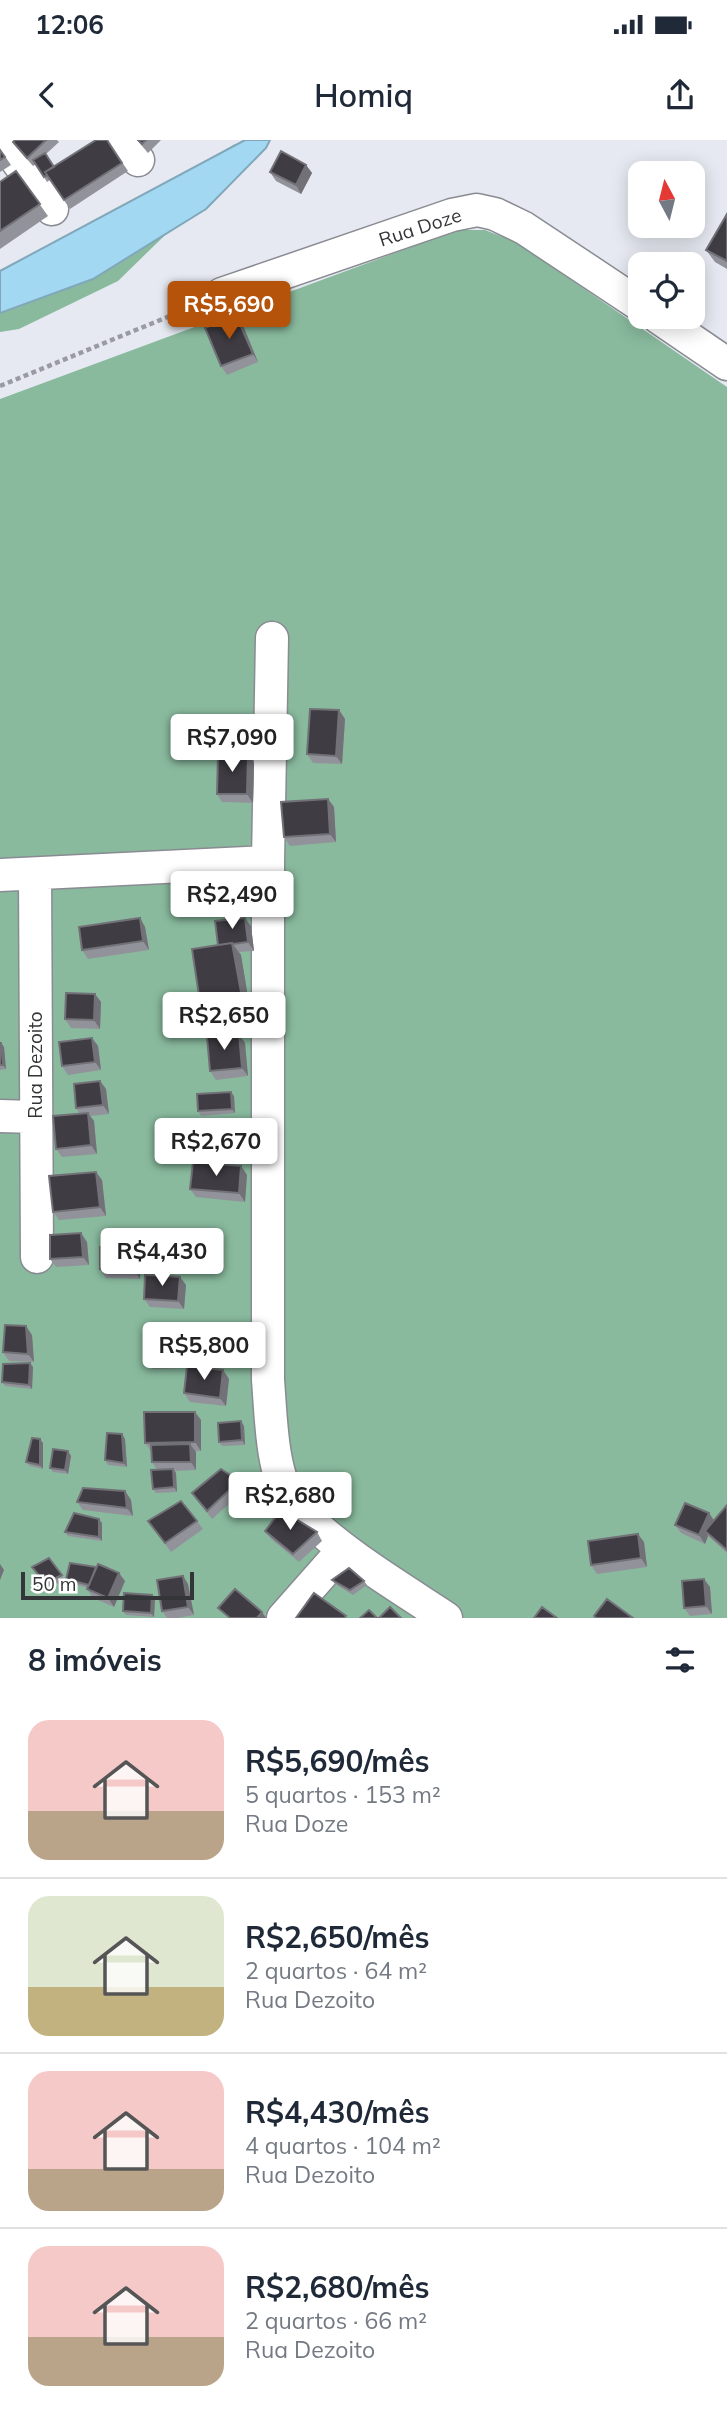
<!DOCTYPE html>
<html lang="pt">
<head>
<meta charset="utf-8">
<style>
	body { margin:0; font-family:Mulish,sans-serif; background:#f2f2f3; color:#1f2937; height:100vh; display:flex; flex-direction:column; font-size:26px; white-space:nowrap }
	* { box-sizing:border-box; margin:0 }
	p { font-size:23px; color:#747a83 }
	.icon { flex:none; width:38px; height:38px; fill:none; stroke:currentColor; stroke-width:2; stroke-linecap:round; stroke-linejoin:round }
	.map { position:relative; height:1478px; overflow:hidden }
	.drawer { display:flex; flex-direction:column; background:#fff; flex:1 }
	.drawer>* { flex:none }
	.needle { width:46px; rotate:353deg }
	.buttons { position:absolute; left:628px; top:21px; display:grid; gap:14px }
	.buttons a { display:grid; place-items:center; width:77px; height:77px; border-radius:14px; background:#fff; box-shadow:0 4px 18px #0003; font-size:35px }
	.scale { position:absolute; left:21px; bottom:18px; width:173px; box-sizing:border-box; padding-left:7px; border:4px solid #343538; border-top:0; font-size:19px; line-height:24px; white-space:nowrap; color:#343538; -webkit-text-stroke:5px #fff; paint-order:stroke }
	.price { position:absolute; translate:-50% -60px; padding:0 16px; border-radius:7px; background:#fff; color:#222; font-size:23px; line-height:46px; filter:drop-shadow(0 2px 4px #0008) }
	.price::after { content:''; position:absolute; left:50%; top:42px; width:21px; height:16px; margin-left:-10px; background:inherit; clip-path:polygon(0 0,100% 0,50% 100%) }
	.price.on { background:#b45309; color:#fff }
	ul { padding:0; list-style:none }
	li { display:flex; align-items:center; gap:21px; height:175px; padding:0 28px }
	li+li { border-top:2px solid #e0e1e3 }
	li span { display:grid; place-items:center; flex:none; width:196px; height:140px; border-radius:21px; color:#555 }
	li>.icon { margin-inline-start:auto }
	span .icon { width:84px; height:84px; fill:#fffc; stroke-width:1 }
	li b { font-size:30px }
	h2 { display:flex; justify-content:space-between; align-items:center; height:84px; padding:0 28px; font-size:30px }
	.status { display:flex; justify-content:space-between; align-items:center; height:49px; padding:0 35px; background:#fff; direction:ltr }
	.status svg { height:19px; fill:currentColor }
	header { display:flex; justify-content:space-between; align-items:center; height:91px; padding:0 28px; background:#fff; font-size:32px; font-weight:600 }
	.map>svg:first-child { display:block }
	.forest { fill:#89ba9e }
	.water { fill:#a2d8f1; stroke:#81a7ba; stroke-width:2 }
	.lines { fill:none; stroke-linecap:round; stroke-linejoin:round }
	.minor-casing { stroke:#898b92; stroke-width:35 }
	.path { stroke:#999ba1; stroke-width:4.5; stroke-dasharray:5 3.5; stroke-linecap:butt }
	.minor { stroke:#fff; stroke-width:32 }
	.wall { fill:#92939a }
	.shaded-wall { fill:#717177 }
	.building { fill:#3f3d43; stroke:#717177; stroke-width:2 }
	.labels { text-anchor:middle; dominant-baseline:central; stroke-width:7; stroke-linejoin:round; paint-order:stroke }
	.street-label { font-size:19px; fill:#343538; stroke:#fff }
</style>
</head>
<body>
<div class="status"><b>12:06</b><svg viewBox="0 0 49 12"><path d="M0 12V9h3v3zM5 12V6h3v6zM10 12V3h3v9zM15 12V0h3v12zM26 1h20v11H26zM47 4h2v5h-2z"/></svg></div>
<header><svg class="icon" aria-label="back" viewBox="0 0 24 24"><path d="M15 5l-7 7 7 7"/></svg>Homiq<svg class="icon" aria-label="share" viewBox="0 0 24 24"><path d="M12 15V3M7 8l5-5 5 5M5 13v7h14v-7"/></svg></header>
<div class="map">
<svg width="727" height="1478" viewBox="0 0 727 1478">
	<rect width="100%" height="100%" fill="#e6e9f1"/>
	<path class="forest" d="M235,4L241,21L118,141L19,189L0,192V144Z
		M457,90H485L516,102L727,247V1478H0V259Z"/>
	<path class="water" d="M245,0H270L266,8L206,69L93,139L0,173V131Z"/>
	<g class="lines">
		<g class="minor-casing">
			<path id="minor" d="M2,0L52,69
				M122,0L138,20
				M222,154L452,75L477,70L495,74L524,88L640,165
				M658,177L727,224
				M272,498L268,722V1240C271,1275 271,1331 291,1361C297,1372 309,1380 318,1388C357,1422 402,1449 446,1478
				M35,734L37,1117
				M0,735L268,722
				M0,976L35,977
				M283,1478L343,1410"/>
		</g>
		<path class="path" d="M0,246L199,164"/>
		<use href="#minor" class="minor"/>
	</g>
	<path class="wall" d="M15,0H57L59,2L46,14L54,27L107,0L128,31L70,69L50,40L47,42L36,24L33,26L19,10L13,2Z
		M137,0H161L148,13Z
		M0,9L11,25L0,32Z
		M306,25L312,33L301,54L276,41L270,32Z
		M16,31L48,76L0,109V42Z
		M727,74V129L715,122L706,110Z
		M242,183L258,222L227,235L221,226Z
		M339,570L345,579L342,624L313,623L307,614Z
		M248,614L254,623L253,663L222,662L217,654Z
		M328,659L334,667L336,702L290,706L284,697Z
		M140,778L145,787L149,810L88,819L82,810Z
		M251,786L254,811L239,812L241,815L251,875L210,881L201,869L218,805Z
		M95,854L101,862L100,889L71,888L65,879Z
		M92,898L98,906L101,930L68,935L62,926Z
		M0,903L4,907L6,929L0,930Z
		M245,903L248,936L216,940L210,931Z
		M100,941L106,949L109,974L90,976L94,981L97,1014L62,1017L56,1009L80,974L76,968Z
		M234,956L235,973L201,976L198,971Z
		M241,1026L247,1035L245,1062L196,1057L190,1049Z
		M96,1032L102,1040L106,1076L59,1080L53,1072Z
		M87,1102L89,1125L56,1127L50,1119Z
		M141,1117L140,1139L106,1138L100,1129Z
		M180,1137L186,1145L184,1169L150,1167L144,1159Z
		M179,1190L184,1198L185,1228L153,1229L148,1221Z
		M32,1195L34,1222L9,1221L3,1212Z
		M30,1223L33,1227L32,1249L5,1246L2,1242Z
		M223,1230L229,1239L226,1266L190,1262L184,1253Z
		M195,1272L201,1280V1311H195L196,1312V1330L175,1331L176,1333L177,1352L156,1353L153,1349L157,1330L152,1322L151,1311L145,1303Z
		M244,1286L245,1305L222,1306L219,1302Z
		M122,1294L125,1299L127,1327L108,1325L105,1320Z
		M43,1303V1329L30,1326L26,1322Z
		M68,1311L71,1316L68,1334L53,1332L50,1328Z
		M239,1341L245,1350L212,1379L192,1353Z
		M125,1351L131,1360L133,1376L83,1370L77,1362Z
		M727,1365V1413L708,1396L705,1404L681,1393L675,1385L709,1373L714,1380Z
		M148,1381H197L203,1389L171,1412Z
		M102,1383V1401L68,1396L65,1392Z
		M265,1391L317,1392L322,1401L299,1422L271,1399Z
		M644,1402L647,1427L597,1434L591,1425Z
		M49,1418L65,1440L48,1448L32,1427Z
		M183,1436L188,1444L194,1475L177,1478H167L162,1471Z
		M66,1439L125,1441L114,1467L93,1458L87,1449L88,1448L69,1443Z
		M332,1440L364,1441L367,1445L353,1455L335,1444Z
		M710,1447L712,1474L690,1476L684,1468Z
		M155,1459L154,1477L126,1475L123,1471Z"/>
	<path class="shaded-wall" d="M306,25L312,33L301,54L296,45Z
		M236,175L242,183L258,222L253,214Z
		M339,570L345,579L342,624L336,616Z
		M248,614L254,623L253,663L247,654Z
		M328,659L334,667L336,702L330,694Z
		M140,778L145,787L149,810L143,801Z
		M245,778L251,786L254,811L248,802Z
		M232,803L241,815L251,875L243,863Z
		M95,854L101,862L100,889L94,880Z
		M239,894L245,903L248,936L242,928Z
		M92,898L98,906L101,930L95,922Z
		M1,903L4,907L6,929L3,925Z
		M100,941L106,949L109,974L103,965Z
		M231,952L234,956L235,973L232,969Z
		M88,973L94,981L97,1014L91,1005Z
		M241,1026L247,1035L245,1062L239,1053Z
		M96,1032L102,1040L106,1076L100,1067Z
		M81,1093L87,1102L89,1125L83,1117Z
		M135,1109L141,1117L140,1139L134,1130Z
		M180,1137L186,1145L184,1169L178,1161Z
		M26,1186L32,1195L34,1222L28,1214Z
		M179,1190L184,1198L185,1228L179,1220Z
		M30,1223L33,1227L32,1249L29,1245Z
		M223,1230L229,1239L226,1266L220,1258Z
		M195,1272L201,1280V1311L195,1302Z
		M241,1281L244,1286L245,1305L242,1300Z
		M122,1294L125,1299L127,1327L124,1323Z
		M40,1299L43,1303V1329L40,1325Z
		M190,1304L196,1312V1330L191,1322Z
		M68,1311L71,1316L68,1334L65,1330Z
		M173,1329L176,1333L177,1352L174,1347Z
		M125,1351L131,1360L133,1376L127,1368Z
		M709,1373L715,1382L705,1391L708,1396L705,1404L699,1395Z
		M99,1379L102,1383V1401L99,1397Z
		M638,1394L644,1402L647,1427L641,1418Z
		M0,1424L4,1430L0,1440Z
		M119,1433L125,1441L114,1467L108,1458Z
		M183,1436L188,1444L194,1475L188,1467Z
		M704,1439L710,1447L712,1474L706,1466Z
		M152,1455L155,1459L154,1477L151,1473Z
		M262,1472L266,1478H257Z"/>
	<path class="building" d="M15,0H46L27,18L13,2Z
		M96,0H107L122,23L64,60L45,32Z
		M138,0H146L142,4Z
		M0,10L5,17L0,20Z
		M281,11L306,25L296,45L270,32Z
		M45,13L54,27L45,32L47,35L44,37L33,20Z
		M16,31L40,64L0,91V42Z
		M727,74V121L706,110Z
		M236,175L253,214L221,226L205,188Z
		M310,569L339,570L336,616L307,614Z
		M218,614H248L247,654H217Z
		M328,659L330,694L284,697L281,662Z
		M140,778L143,801L82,810L79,787Z
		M245,778L248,802L233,804L232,803L218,805L215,781Z
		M232,803L243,863L201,869L192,809Z
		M66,853L95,854L94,880L65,879Z
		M239,894L242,928L210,931L207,897Z
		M92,898L95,922L62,926L59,902Z
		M0,903H1L3,925H0Z
		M100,941L103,965L76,968L74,944Z
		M231,952L232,969L198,971L197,954Z
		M88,973L91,1005L56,1009L53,976Z
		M193,1022L241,1026L239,1053L190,1049Z
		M96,1032L100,1067L53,1072L49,1036Z
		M81,1093L83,1117L50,1119V1095Z
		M100,1107L135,1109L134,1130L100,1129Z
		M145,1135L180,1137L178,1161L144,1159Z
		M5,1185L26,1186L28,1214L3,1212Z
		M147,1190H179V1220L148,1221Z
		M30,1223L29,1245L2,1242L3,1224Z
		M187,1226L223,1230L220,1258L184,1253Z
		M144,1272H195V1302L145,1303Z
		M241,1281L242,1300L219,1302L218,1283Z
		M107,1293L122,1294L124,1323L105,1320Z
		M32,1298L40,1299V1325L26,1322Z
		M190,1304L191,1322H152L151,1305Z
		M53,1309L68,1311L65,1330L50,1328Z
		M173,1329L174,1347L153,1349L151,1330Z
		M221,1329L239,1341L207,1371L192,1353Z
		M83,1348L125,1351L127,1368L77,1362Z
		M181,1361L197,1381L165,1403L148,1381Z
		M685,1363L709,1373L699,1395L675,1385Z
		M727,1365V1410L705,1391Z
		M281,1370L317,1392L293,1414L265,1391Z
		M74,1373L99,1379V1397L65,1392Z
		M638,1394L641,1418L591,1425L588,1401Z
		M49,1418L62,1435L45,1443L32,1427Z
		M70,1423L96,1427L89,1445L66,1439Z
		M98,1424L119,1433L108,1458L87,1449Z
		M349,1428L364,1441L350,1450L332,1440Z
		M183,1436L188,1467L162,1471L157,1440Z
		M704,1439L706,1466L684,1468L682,1441Z
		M235,1449L262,1472L257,1478H230L218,1468Z
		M124,1453L152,1455L151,1473L123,1471Z
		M314,1453L346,1476L344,1478H296Z
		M607,1459L633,1478H596L594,1476Z
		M390,1467L401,1478H379Z
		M542,1467L557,1478H534Z
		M369,1470L377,1478H360Z"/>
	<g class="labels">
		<g class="street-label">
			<text transform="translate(420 87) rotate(-18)">Rua Doze</text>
			<text transform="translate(35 925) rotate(-90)">Rua Dezoito</text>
		</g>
	</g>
</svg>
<div class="buttons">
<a><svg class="needle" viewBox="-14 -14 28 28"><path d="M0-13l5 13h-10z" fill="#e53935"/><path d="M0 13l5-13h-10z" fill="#747a83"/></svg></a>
<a><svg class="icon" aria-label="locate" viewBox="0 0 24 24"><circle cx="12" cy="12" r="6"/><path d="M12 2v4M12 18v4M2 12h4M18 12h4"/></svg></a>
</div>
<div class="scale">50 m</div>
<b class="price on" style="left:229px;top:201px">R$5,690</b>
<b class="price" style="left:232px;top:634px">R$7,090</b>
<b class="price" style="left:232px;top:791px">R$2,490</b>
<b class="price" style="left:224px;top:912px">R$2,650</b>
<b class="price" style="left:216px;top:1038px">R$2,670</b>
<b class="price" style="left:162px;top:1148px">R$4,430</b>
<b class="price" style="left:204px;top:1242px">R$5,800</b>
<b class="price" style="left:290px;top:1392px">R$2,680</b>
</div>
<section class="drawer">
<h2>8 imóveis<svg class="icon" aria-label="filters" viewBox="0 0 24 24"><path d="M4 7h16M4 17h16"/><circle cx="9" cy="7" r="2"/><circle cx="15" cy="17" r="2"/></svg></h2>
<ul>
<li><span style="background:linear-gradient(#f6c9c9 65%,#b9a48a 0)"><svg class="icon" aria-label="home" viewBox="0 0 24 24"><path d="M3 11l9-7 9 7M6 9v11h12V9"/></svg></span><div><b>R$5,690/mês</b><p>5 quartos · 153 m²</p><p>Rua Doze</p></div></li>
<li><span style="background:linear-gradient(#dfe7d0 65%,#c2b280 0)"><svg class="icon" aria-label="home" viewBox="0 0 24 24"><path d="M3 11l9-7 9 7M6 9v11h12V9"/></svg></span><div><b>R$2,650/mês</b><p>2 quartos · 64 m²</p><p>Rua Dezoito</p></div></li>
<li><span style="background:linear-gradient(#f6c9c9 70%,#b9a48a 0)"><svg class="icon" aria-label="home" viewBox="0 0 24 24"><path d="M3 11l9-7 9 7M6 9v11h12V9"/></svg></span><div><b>R$4,430/mês</b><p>4 quartos · 104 m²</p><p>Rua Dezoito</p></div></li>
<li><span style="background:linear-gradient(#f6c9c9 65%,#b9a48a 0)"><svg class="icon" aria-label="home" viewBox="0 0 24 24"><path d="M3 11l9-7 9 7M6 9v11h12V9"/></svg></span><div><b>R$2,680/mês</b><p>2 quartos · 66 m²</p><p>Rua Dezoito</p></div></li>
</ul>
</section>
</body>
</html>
